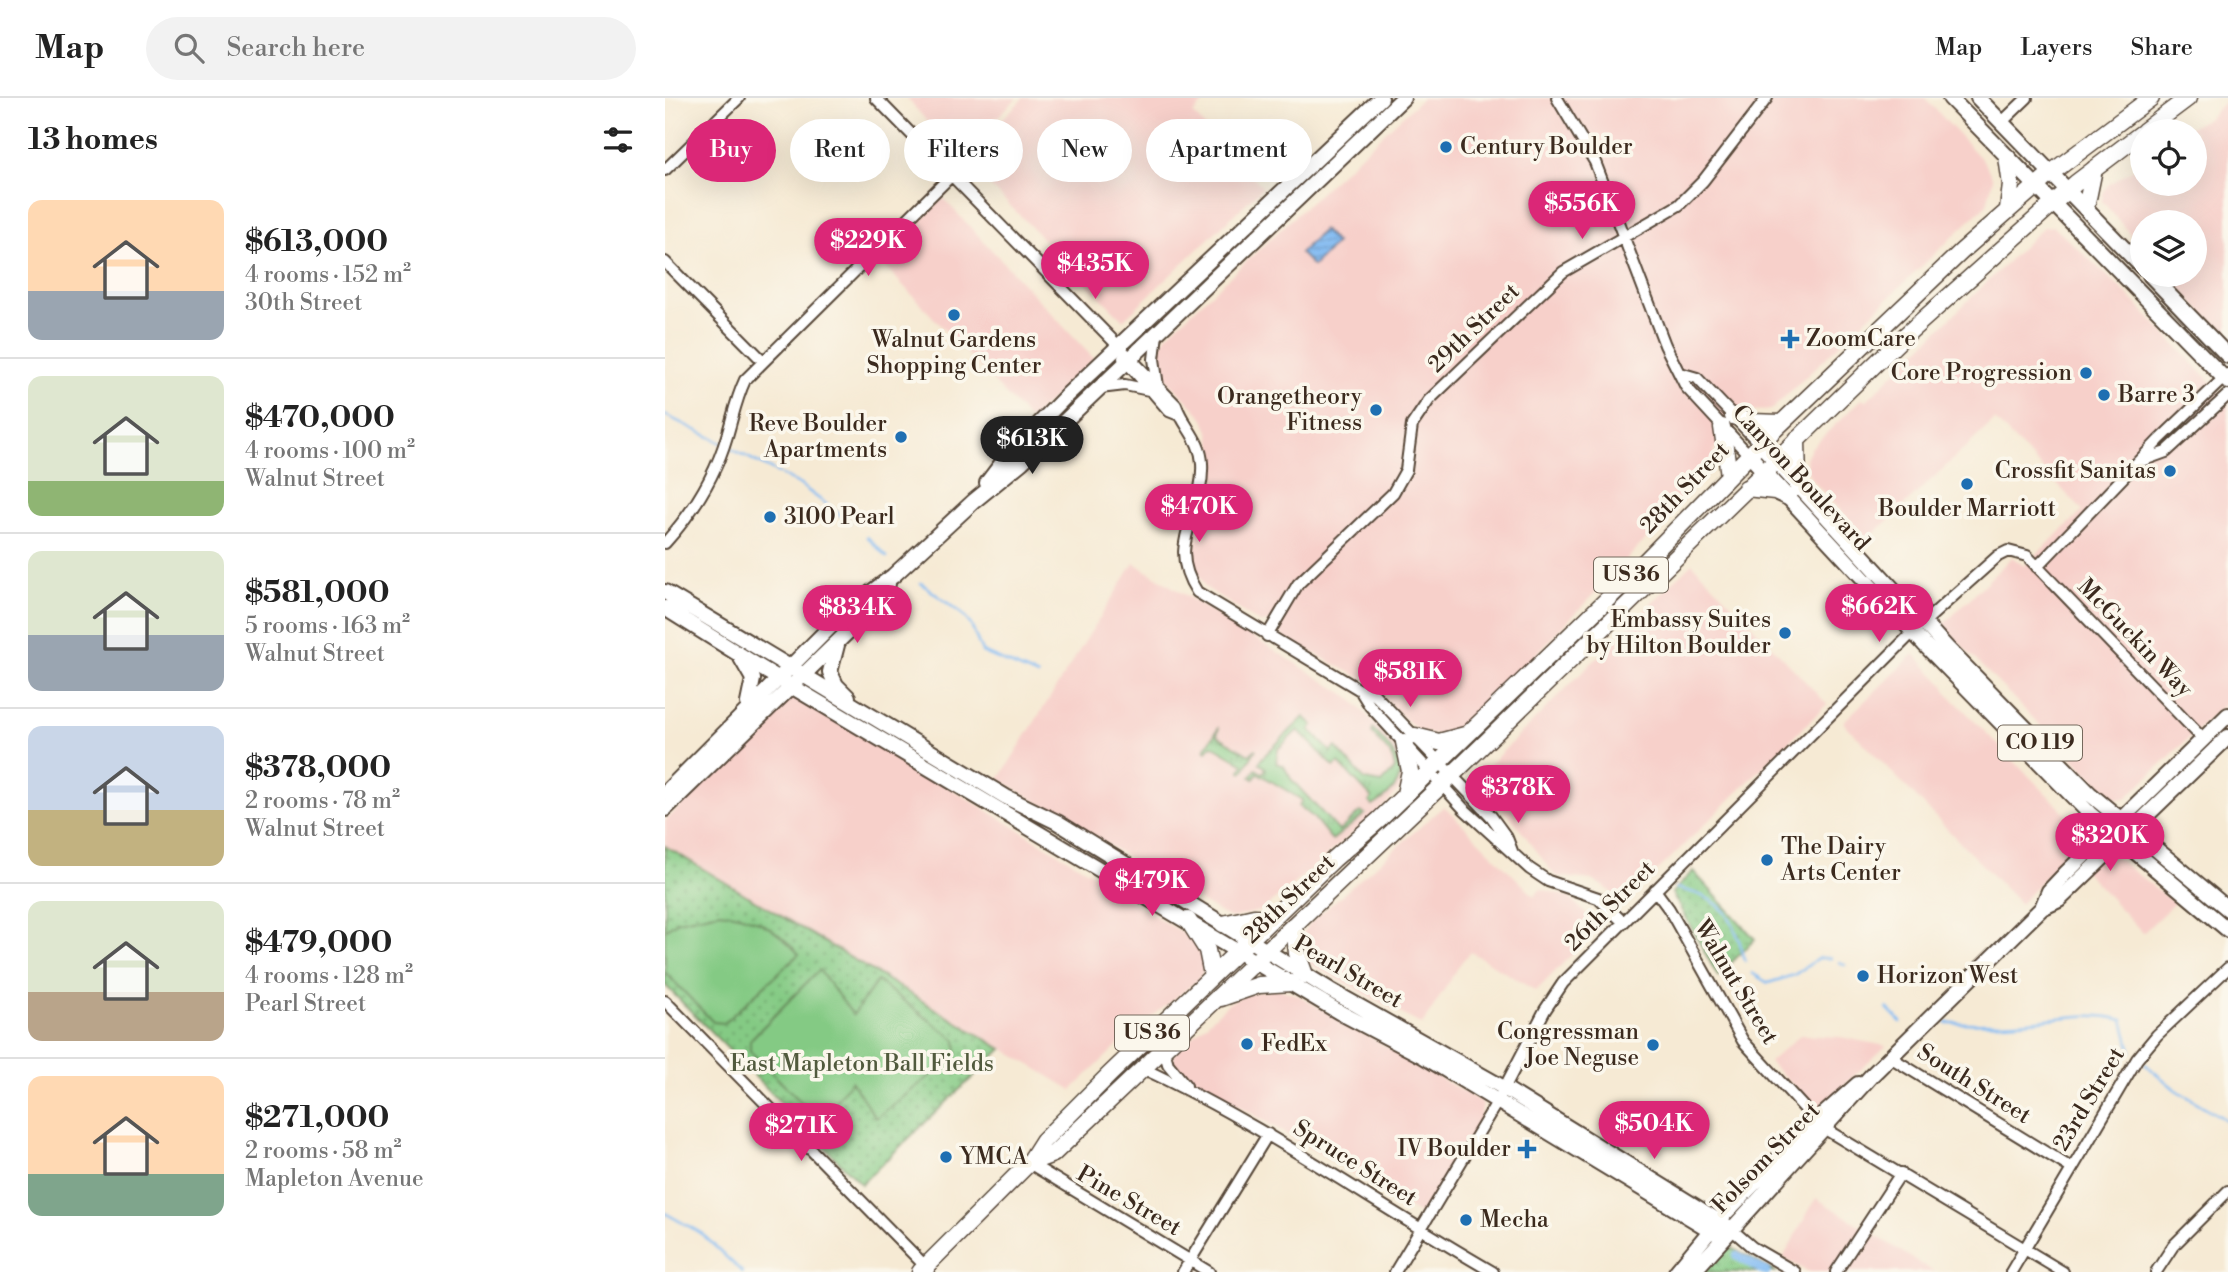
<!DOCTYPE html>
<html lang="en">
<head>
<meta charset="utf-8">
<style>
	body { margin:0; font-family:"Libre Bodoni",serif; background:#f2f2f2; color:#222; height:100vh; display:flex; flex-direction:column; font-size:26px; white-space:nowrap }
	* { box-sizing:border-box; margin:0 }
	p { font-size:23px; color:#767676 }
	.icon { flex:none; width:38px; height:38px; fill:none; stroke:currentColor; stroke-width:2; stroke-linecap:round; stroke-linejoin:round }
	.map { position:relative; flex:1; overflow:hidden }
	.side { display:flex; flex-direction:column; background:#fff; width:665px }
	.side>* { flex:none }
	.top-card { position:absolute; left:21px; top:21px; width:665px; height:63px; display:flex; gap:14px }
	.tools { position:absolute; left:1465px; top:21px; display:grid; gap:14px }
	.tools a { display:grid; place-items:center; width:77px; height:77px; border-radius:50%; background:#fff; box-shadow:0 7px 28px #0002; font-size:35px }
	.price { position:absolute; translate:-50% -60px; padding:0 16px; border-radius:24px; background:#db2777; color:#fff; font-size:23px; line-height:46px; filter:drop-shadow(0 2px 4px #0008) }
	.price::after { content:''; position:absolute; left:50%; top:42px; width:21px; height:16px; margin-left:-10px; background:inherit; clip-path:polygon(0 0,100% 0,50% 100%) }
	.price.on { background:#222; color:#fff }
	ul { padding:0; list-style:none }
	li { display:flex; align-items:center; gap:21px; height:175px; padding:0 28px }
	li+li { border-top:2px solid #e0e0e0 }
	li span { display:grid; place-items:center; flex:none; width:196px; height:140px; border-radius:14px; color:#555 }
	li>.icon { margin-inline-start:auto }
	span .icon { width:84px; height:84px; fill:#fffc; stroke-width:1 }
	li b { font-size:30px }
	h2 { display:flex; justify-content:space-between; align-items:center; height:84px; padding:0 28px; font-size:30px }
	.pill { padding:0 24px; border-radius:32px; background:#fff; box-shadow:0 7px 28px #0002; font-size:24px; line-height:63px }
	.pill.on { background:#db2777; color:#fff }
	header { display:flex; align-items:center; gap:42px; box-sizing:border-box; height:98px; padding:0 35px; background:#fff; border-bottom:2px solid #e0e0e0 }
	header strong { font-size:33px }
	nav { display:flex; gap:38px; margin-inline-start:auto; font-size:24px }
	.search { width:490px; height:63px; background:#f2f2f2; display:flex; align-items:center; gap:18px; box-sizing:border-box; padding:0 24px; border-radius:38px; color:#767676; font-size:26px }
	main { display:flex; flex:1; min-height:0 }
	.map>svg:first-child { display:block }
	.built { fill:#f7d0ca }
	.grass { fill:url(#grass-tufts); stroke:#607a51; stroke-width:2 }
	.park { fill:url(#park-dots); stroke:#607a51; stroke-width:2 }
	.garden { fill:#84ca84; stroke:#607a51; stroke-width:2 }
	.water { fill:url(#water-rules); stroke:#5e7288; stroke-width:2 }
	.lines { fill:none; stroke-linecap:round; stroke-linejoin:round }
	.stream { stroke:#82bbf3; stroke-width:2.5 }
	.canal { stroke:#82bbf3; stroke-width:9 }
	.minor-casing { stroke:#574739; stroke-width:14 }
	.major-casing { stroke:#574739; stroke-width:18 }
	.highway-casing { stroke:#574739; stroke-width:19 }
	.minor { stroke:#fff; stroke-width:10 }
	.major { stroke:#fff; stroke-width:14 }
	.highway { stroke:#fff; stroke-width:16 }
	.poi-dot { fill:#1f6fb2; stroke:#fbf7ec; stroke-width:2.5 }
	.labels { text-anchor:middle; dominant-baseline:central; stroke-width:7; stroke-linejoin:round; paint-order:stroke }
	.shield { fill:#fbf7ec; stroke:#75685c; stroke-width:2 }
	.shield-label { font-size:21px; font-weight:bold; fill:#3b2a1e }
	.poi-label { font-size:23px; fill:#3b2a1e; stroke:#fbf7ec; text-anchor:start }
	.street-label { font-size:23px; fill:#3b2a1e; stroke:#fbf7ec }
	.park-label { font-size:23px; fill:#515a3d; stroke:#fbf7ec }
</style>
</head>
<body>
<header>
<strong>Map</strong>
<div class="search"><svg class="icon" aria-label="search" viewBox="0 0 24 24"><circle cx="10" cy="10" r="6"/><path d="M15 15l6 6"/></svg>Search here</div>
<nav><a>Map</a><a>Layers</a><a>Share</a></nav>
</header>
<main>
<section class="side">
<h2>13 homes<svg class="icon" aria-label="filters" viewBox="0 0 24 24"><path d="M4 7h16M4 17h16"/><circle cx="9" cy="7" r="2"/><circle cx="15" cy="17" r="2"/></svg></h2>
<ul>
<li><span style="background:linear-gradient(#ffd9b3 65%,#9aa5b1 0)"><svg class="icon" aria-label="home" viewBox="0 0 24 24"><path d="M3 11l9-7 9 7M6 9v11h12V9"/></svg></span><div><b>$613,000</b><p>4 rooms · 152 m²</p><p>30th Street</p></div></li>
<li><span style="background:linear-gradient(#dfe7d0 75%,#8fb573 0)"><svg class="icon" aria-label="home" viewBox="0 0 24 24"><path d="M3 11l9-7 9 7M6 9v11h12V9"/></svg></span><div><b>$470,000</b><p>4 rooms · 100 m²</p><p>Walnut Street</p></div></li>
<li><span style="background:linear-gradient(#dfe7d0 60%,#9aa5b1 0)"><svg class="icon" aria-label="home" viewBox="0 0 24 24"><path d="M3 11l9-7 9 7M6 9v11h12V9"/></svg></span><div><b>$581,000</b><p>5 rooms · 163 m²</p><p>Walnut Street</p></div></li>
<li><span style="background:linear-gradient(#c9d6e8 60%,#c2b280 0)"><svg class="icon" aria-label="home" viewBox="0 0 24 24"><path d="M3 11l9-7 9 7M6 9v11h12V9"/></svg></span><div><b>$378,000</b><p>2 rooms · 78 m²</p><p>Walnut Street</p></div></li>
<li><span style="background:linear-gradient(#dfe7d0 65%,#b9a48a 0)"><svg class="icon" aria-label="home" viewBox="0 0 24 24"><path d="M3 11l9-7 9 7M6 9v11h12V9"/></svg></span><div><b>$479,000</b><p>4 rooms · 128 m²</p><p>Pearl Street</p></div></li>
<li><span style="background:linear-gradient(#ffd9b3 70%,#7fa58c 0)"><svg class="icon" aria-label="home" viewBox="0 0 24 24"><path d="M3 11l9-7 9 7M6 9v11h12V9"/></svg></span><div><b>$271,000</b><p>2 rooms · 58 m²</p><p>Mapleton Avenue</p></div></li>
</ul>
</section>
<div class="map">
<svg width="1563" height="1174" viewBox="0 0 1563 1174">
	<defs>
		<pattern id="grass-tufts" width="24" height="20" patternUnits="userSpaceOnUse" patternTransform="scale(1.75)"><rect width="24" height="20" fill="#84ca84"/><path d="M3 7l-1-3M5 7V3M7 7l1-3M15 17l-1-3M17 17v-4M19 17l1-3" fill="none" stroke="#6da46b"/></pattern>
		<pattern id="park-dots" width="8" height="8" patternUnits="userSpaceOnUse" patternTransform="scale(1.75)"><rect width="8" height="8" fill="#84ca84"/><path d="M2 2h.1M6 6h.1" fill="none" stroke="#6da46b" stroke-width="1.8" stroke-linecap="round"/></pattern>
		<pattern id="water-rules" width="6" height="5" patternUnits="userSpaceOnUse" patternTransform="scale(1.75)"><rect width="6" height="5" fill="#82bbf3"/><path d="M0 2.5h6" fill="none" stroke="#6c98c4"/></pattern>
	</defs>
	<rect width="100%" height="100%" fill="#fbf7ec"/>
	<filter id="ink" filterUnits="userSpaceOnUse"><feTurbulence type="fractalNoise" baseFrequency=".0143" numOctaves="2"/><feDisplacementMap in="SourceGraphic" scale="14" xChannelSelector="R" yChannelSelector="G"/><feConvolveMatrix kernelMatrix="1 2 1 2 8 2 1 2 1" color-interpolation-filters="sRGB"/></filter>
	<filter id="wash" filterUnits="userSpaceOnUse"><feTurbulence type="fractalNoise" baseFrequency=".00686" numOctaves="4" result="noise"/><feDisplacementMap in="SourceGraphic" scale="28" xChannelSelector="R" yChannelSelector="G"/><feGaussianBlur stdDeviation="1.57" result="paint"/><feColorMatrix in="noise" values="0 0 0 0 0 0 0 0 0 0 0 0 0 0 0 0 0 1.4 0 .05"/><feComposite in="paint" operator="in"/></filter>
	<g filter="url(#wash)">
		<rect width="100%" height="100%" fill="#f6ead4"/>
		<path class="built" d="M242,0H352L292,59Z
			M358,0H543L528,16L598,89L458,222L304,66L316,43Z
			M757,0H1260L1320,65L1328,81L1322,106L1106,312L1085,313L1049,352L1050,363L1045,374L798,633L783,639L754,634L711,593L709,587L618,539L614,530L602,524L595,525L540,489L527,462L550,368L545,336L538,319L505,285L495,271V250L502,237Z
			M1563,1V242L1502,177H1530V124H1477V150L1437,103L1438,95L1444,86L1477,66V86H1530V33H1518L1543,20Z
			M278,100L429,261L365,322L215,163Z
			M1388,128L1460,194L1563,302V603L1461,700L1448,701L1277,528L1347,459L1359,468L1418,413L1330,322L1203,441L1146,381L1142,372L1141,360L1146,350L1198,300L1201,303L1378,129Z
			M469,465L686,600L730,648L741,668L734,692L717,710L598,812L567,820L559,817L334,681Z
			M1027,465L1162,606L963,802L955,803L940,789L927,782L890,778L850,724L809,682Z
			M1249,556L1279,587L1283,596L1421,736L1509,805L1478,835L1403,755L1355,806L1178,624Z
			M133,599L431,778L457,798L526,840L534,847L540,870L533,882L461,939L407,992L0,748V723L47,677L66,666L69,654L125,600Z
			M779,708L869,798L876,791L904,799L934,829L871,893L806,854L797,863L757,927L647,867L640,861L637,837L645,825Z
			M614,891L633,897L818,1005L815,1022L756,1117L508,968V957L563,906L580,896Z
			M1135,937L1175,939L1221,948L1153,1012L1104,964Z
			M1151,1100L1269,1174H1144L1118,1160Z"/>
		<path class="grass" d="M639,619L648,627L645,632L666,654L671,649L700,682L717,685L730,671L727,658L707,635L708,631C738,662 750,681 708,708L704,704L707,700L674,665L669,669L633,632L613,651L611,665L619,668L626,681L674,733L695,714L700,716L667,742L648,719L634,708L637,702L593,675L589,681L586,679L591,671L598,675L601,670L594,665L597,660Z
			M554,629L552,637L584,657L591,651L578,674L575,673L579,666L547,647L542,653L540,651Z"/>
		<path class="park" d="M0,748L337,951L196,1086L0,887Z
			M1028,773L1090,841L1053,878L1007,795Z
			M1062,1150L1069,1151L1110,1174H1038L1056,1152Z"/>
		<path class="garden" d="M54,814C90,817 110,830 134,856L59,925L48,924L0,874V832L13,823Z
			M154,872L188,917L212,883L291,942L292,957L211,1020L186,983L155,1023L85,953V942Z"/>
		<path class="water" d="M658,132L671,145L648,168L635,155Z"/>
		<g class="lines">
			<path class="stream" d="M0,317L57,345
				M63,349L134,386L185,424
				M202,439L222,459
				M256,485L297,516L306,527L317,554L373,578
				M1011,790C1060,801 1068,817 1080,863
				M1174,864L1180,867
				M1087,875L1103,885L1129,877L1154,860H1166
				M1222,910L1236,924
				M1281,925C1305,925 1330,926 1353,924C1390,922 1422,912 1458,922L1466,953
				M1480,966L1511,992L1563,1023
				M0,1115L36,1135L77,1174"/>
			<path class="canal" d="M1072,1158L1101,1174"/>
		</g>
	</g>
	<g filter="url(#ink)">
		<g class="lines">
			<g class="minor-casing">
				<path id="minor" d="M211,0L511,307C518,328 536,342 537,365C540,416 499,444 532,494L695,592L709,596L826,718L842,740L847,753
					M892,0L930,64L1000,247L1021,289L1084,357
					M1337,24L1362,0
					M0,72L74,0
					M0,164L98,263
					M492,236L489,261L493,288
					M458,260L504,313L514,317
					M1015,275L1032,280L1095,346
					M435,290L460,287L484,292
					M1479,362L1501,354L1563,297
					M0,445C28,414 50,379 62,338C68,318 71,301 80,282L287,77
					M1372,469L1494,342L1563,276
					M602,538L633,486L728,395L741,372L747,327L764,302L898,174L1014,107L1038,83L1102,0
					M695,592L705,608L799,711L865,771L883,783L933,800L958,824
					M990,792L1004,811L1078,943L1151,1023
					M0,903L264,1172
					M499,952L503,966L521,988
					M1225,959L1406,1070
					M479,971C601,1028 711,1107 828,1174
					M1160,1031L1398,1174
					M364,1065L544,1174
					M1065,1130L1087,1149L1130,1174
					M518,1174L603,1036
					M730,1174L832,1004L880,912L898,885L1248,534L1333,458L1343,453L1362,458L1538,641
					M1171,1174L1236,1075
					M1346,1174L1472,961L1492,937L1563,870
					M1491,1174L1508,1148L1563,1093"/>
			</g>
			<g class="major-casing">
				<path id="major" d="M1285,0L1563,284
					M1313,0L1477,169
					M1485,177L1563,258
					M1095,346L1283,551L1425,696L1563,811
					M1084,357L1259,546L1424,715L1563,832
					M322,385L341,360L402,297L716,0
					M0,494L341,699L392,724L665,892L839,990L1065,1130
					M0,510L96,570L674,914L758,958L1057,1139
					M172,547L165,574L171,587L183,599
					M76,560L88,581L83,605
					M0,695L181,513L228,478L309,403L357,364L738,0
					M0,711L196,521L223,486
					M1377,810L1394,802L1563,639
					M1011,1174L1054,1122L1141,1032L1193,986
					M1028,1174L1206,978L1377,810L1384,793L1401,775L1563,617"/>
			</g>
			<g class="highway-casing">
				<path id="highway" d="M1479,33L1523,0
					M1342,59L1346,87L1343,111
					M1421,110L1429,71
					M1068,318L1085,324L1116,325
					M1057,329L1064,377
					M1132,341L1133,390
					M1081,390L1110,393L1123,399
					M750,638L774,644L800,637
					M739,644L745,673L740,696
					M523,822L542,852L547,877
					M558,826L589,819L607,820
					M629,828L632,855L640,877
					M556,900L594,887L627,885
					M364,1065L388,1056L787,677L1233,244L1411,85L1477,35
					M255,1174L364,1065L378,1043L445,976L669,761L714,722L954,490L1106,335L1297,153L1386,75L1486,0"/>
			</g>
			<use href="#minor" class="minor"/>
			<use href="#major" class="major"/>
			<use href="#highway" class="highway"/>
		</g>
	</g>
	<g class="poi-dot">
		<circle cx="781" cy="49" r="7"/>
		<circle cx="289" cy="217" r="7"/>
		<path d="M1121.5 230.5h7v7h7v7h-7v7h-7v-7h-7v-7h7z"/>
		<circle cx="1421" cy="275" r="7"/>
		<circle cx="1439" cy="297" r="7"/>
		<circle cx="711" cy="312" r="7"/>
		<circle cx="236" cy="339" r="7"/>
		<circle cx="1505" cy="373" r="7"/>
		<circle cx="1302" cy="386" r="7"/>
		<circle cx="105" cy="419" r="7"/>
		<circle cx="1120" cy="535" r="7"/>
		<circle cx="1102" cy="762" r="7"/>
		<circle cx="1198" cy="878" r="7"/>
		<circle cx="582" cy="946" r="7"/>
		<circle cx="988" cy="947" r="7"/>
		<path d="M858.5 1040.5h7v7h7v7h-7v7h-7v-7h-7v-7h7z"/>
		<circle cx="281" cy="1059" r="7"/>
		<circle cx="801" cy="1122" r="7"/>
	</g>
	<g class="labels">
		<g class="shield">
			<rect x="929" y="459.5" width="74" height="35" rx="5"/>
			<rect x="1333" y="627.5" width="84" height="35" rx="5"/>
			<rect x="450" y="917.5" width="74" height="35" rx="5"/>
		</g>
		<g class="shield-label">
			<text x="966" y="477">US 36</text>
			<text x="1375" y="645">CO 119</text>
			<text x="487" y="935">US 36</text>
		</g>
		<g class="poi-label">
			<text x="795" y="49">Century Boulder</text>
			<text x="1141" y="241">ZoomCare</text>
			<text x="289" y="242" text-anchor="middle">Walnut Gardens<tspan x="289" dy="26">Shopping Center</tspan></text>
			<text x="1407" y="275" text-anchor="end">Core Progression</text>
			<text x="1453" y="297">Barre 3</text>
			<text x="697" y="299" text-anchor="end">Orangetheory<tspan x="697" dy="26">Fitness</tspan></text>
			<text x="222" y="326" text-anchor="end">Reve Boulder<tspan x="222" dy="26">Apartments</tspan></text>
			<text x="1491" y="373" text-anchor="end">Crossfit Sanitas</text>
			<text x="1302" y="411" text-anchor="middle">Boulder Marriott</text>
			<text x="119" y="419">3100 Pearl</text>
			<text x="1106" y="522" text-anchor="end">Embassy Suites<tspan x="1106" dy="26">by Hilton Boulder</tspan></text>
			<text x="1116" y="749">The Dairy<tspan x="1116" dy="26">Arts Center</tspan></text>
			<text x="1212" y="878">Horizon West</text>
			<text x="974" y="934" text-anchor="end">Congressman<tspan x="974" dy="26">Joe Neguse</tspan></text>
			<text x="596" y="946">FedEx</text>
			<text x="846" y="1051" text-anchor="end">IV Boulder</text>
			<text x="295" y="1059">YMCA</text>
			<text x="815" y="1122">Mecha</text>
		</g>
		<g class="street-label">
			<text transform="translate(809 230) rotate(-44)">29th Street</text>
			<text transform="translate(1136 380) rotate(47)">Canyon Boulevard</text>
			<text transform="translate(1020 390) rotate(-46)">28th Street</text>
			<text transform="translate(1470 540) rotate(46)">McGuckin Way</text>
			<text transform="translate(624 801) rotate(-44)">28th Street</text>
			<text transform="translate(945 808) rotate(-45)">26th Street</text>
			<text transform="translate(683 874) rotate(30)">Pearl Street</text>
			<text transform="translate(1071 884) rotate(59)">Walnut Street</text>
			<text transform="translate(1309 986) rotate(32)">South Street</text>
			<text transform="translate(1424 1001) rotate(-59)">23rd Street</text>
			<text transform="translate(1101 1060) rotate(-46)">Folsom Street</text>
			<text transform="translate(690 1065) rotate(32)">Spruce Street</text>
			<text transform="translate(464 1103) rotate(30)">Pine Street</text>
		</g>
		<g class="park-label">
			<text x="197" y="966">East Mapleton Ball Fields</text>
		</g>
	</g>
</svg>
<div class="tools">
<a><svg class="icon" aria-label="locate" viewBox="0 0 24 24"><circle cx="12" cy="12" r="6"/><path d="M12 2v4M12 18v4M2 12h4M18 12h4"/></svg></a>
<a><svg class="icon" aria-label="layers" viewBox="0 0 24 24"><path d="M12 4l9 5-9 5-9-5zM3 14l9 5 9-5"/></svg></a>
</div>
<b class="price" style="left:917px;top:143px">$556K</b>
<b class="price" style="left:203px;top:180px">$229K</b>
<b class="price" style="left:430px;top:203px">$435K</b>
<b class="price on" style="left:367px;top:378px">$613K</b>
<b class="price" style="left:534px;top:446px">$470K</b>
<b class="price" style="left:1214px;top:546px">$662K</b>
<b class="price" style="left:192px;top:547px">$834K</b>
<b class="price" style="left:745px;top:611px">$581K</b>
<b class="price" style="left:853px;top:727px">$378K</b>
<b class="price" style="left:1445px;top:775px">$320K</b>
<b class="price" style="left:487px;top:820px">$479K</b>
<b class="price" style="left:989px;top:1063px">$504K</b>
<b class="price" style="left:136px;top:1065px">$271K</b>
<div class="top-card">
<a class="pill on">Buy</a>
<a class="pill">Rent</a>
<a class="pill">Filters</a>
<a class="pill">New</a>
<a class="pill">Apartment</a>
</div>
</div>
</main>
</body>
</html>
